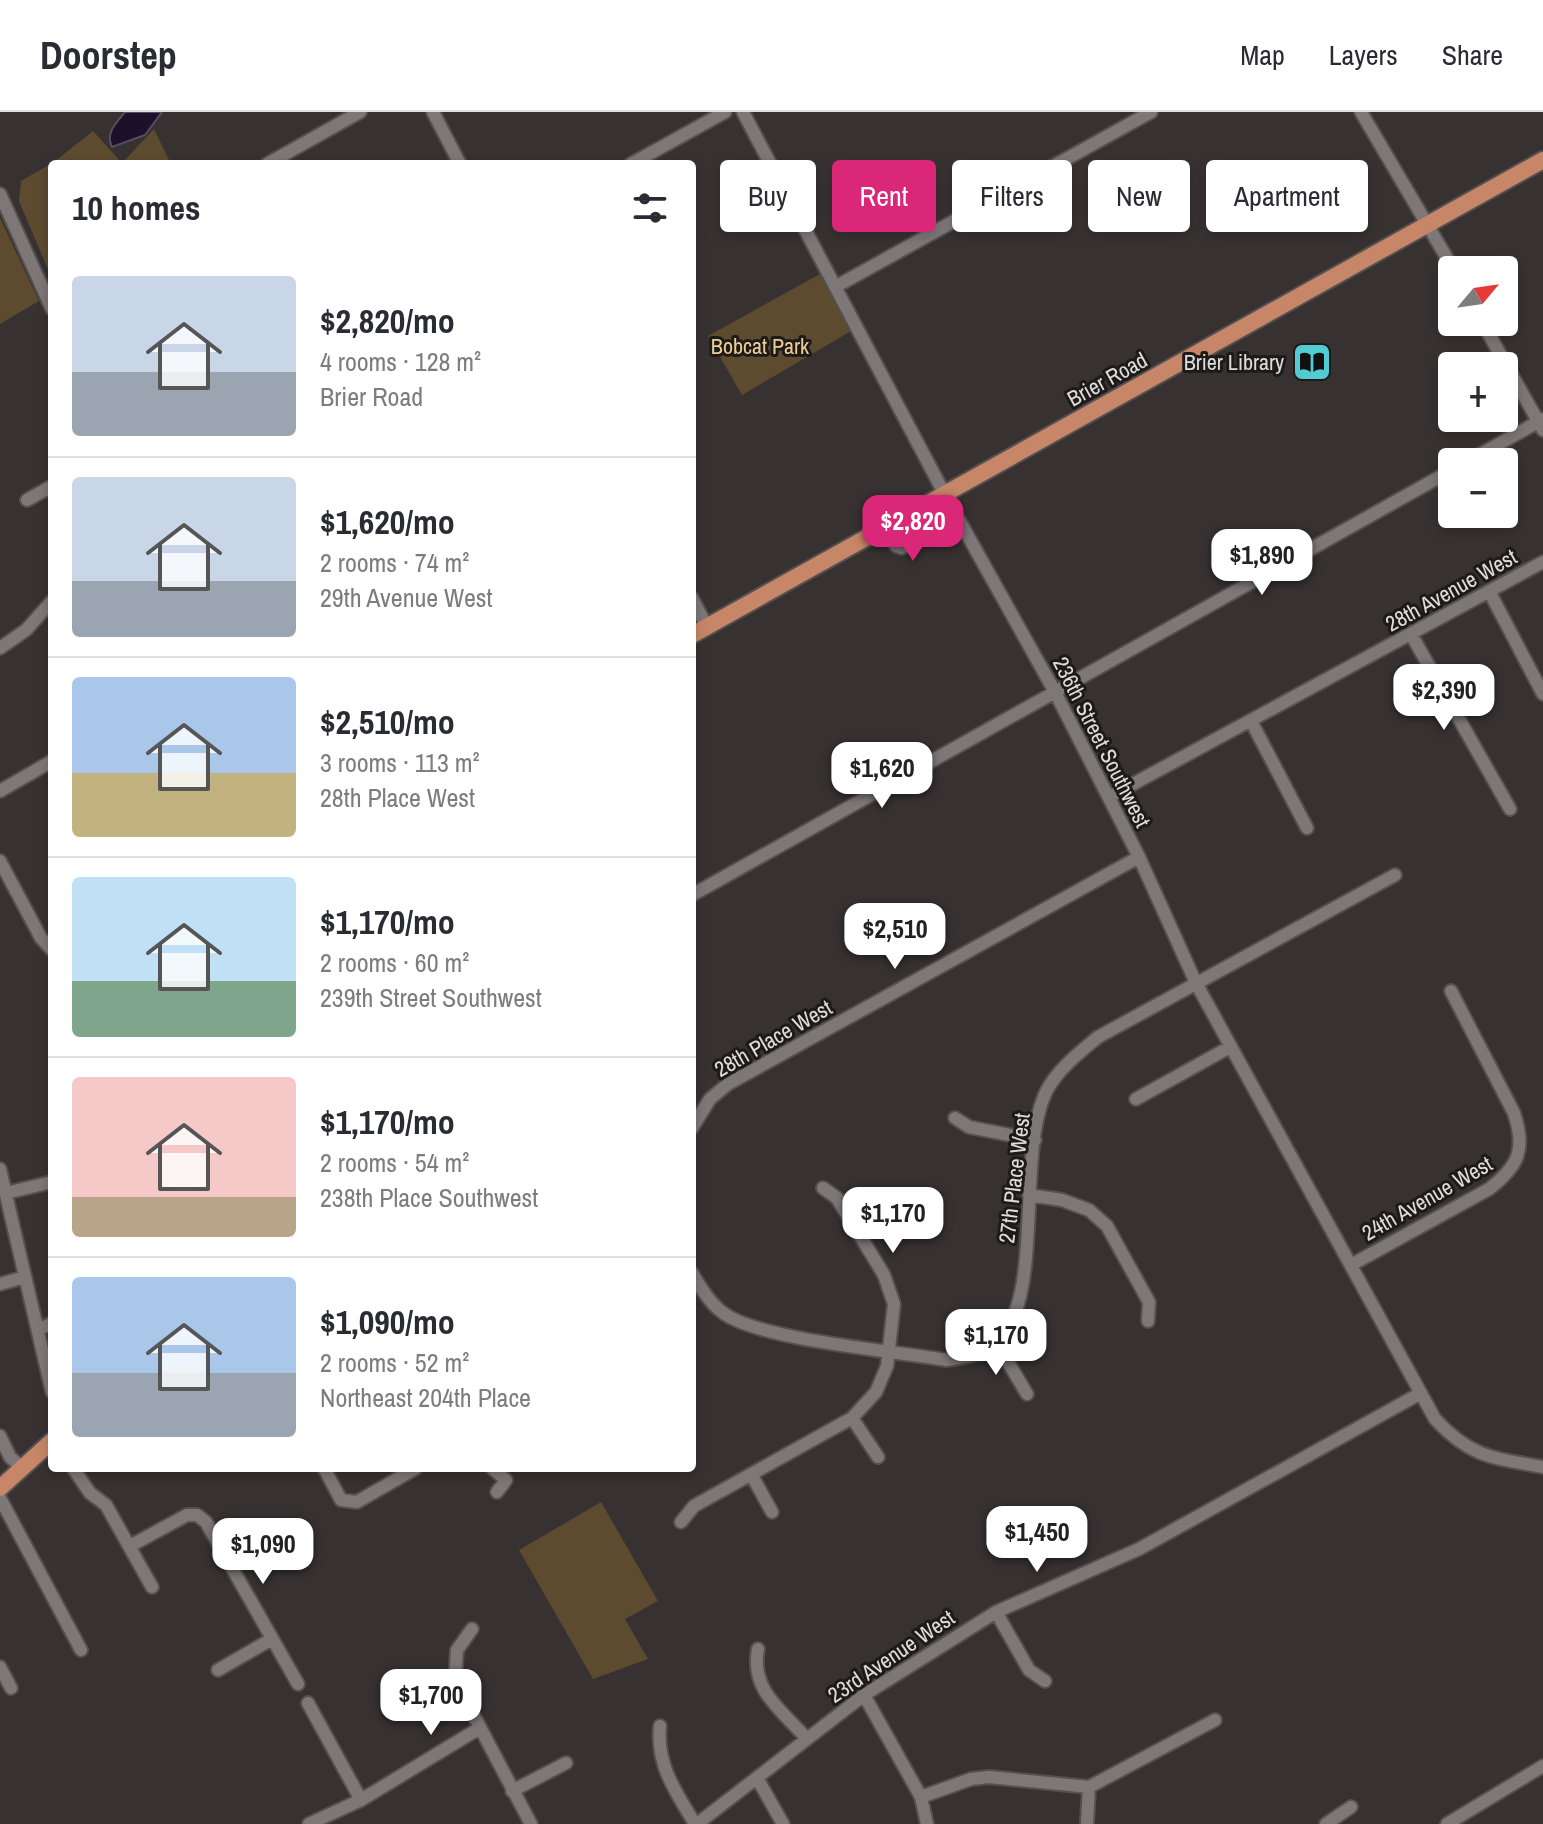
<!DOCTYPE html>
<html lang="en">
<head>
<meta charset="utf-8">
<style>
	body { margin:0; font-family:"Archivo Narrow",sans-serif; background:#f7f7f7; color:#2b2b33; height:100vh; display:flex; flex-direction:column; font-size:30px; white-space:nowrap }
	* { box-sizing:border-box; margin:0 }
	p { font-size:26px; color:#7c7c81 }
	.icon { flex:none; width:44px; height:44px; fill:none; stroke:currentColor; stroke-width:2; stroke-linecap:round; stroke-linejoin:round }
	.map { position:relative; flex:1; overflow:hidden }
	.side { position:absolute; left:48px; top:48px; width:648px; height:1312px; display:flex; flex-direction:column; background:#fff; border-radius:8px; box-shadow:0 4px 12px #0003 }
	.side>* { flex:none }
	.top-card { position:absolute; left:720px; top:48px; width:702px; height:72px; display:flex; gap:16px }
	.needle { width:52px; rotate:61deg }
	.fabs { position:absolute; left:1438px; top:144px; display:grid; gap:16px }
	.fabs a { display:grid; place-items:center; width:80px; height:80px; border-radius:8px; background:#fff; box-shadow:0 4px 12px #0003; font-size:40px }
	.price { position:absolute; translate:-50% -68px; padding:0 18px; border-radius:16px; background:#fff; color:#222; font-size:26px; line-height:52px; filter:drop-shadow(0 2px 4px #0008) }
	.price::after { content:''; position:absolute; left:50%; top:48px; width:24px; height:18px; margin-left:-12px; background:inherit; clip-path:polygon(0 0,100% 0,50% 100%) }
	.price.current { background:#db2777; color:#fff }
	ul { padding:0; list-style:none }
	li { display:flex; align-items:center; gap:24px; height:200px; padding:0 24px }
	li+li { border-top:2px solid #e1e1e2 }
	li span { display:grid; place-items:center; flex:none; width:224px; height:160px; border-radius:8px; color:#555 }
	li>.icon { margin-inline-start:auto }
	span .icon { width:96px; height:96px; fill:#fffc; stroke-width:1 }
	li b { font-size:34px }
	h2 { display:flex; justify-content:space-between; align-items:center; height:96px; padding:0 24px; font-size:34px }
	.pill { padding:0 28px; border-radius:8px; background:#fff; box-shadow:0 4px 12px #0003; font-size:28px; line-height:72px }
	.pill.current { background:#db2777; color:#fff }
	header { display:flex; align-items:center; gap:48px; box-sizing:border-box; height:112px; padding:0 40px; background:#fff; border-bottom:2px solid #e1e1e2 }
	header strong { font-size:38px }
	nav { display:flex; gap:44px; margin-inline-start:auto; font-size:28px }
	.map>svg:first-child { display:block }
	.green { fill:#5c4b2f }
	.water { fill:#1c102a; stroke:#574d5f; stroke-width:2 }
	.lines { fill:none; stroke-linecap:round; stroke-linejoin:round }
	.minor-casing { stroke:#555050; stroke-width:16 }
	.major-casing { stroke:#555050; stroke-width:20 }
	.minor { stroke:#7e7778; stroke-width:12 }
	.major { stroke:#c88668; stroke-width:16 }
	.labels { text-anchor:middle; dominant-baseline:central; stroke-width:6; stroke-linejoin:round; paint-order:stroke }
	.park-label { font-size:22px; fill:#efcd95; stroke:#1d1a1a }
	.poi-label { font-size:22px; fill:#e0dcdc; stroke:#1d1a1a; text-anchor:end }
	.street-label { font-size:22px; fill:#e0dcdc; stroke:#1d1a1a }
</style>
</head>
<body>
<header>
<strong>Doorstep</strong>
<nav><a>Map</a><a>Layers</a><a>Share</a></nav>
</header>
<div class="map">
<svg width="1543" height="1712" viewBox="0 0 1543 1712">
	<rect width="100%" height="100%" fill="#373132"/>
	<path class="green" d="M154,17L171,52H52V167L19,89L21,69L54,50L93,19L122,51Z
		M0,106L39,189L0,212Z
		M820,162L851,219L742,283L708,224Z
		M601,1390L658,1489L625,1507L648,1547L593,1567L519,1438Z"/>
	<path class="water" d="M125,0H162L145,23L112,35C105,21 116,11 125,0Z"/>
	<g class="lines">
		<g class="minor-casing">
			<path id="minor" d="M433,0L460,52
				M743,0L944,381L1055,580L1139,745L1196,871L1435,1307C1471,1346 1494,1346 1543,1355
				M1361,0L1454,158
				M267,52L360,0
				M631,52L725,0
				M0,82L52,197
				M835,175L1151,0
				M1482,210L1543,318
				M1467,350L1543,307
				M27,388L52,374
				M885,415L896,434L902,436L913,430L907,402
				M1489,479L1543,582
				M692,486L707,515
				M1412,524L1510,697
				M0,536L26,518L52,489
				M1251,609L1307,716
				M0,679L52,649
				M1109,685L1543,450
				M0,749L41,826L52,838
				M692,783L1452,358
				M1136,987L1230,935
				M955,1006L969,1015L1035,1028
				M692,1016L710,987L728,972L1139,745
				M0,1057L52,1280
				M6,1081L52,1070
				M1029,1083L1062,1088L1089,1098L1107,1114L1149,1190L1148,1209
				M1351,1153L1489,1077C1519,1054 1526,1037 1514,1001L1451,879
				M692,1161C700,1175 709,1190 722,1200C757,1228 895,1239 946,1248C964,1246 983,1243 997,1230C1046,1184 1015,1041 1047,978C1058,957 1080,940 1098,925L1395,763
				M0,1172L25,1165
				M38,1218L52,1211
				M996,1230L1027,1282
				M852,1306L878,1345
				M0,1324L10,1345L22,1356
				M73,1356L90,1381L106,1393L152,1475
				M324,1356L341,1388L357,1390L416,1356
				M492,1356L506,1368L497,1380
				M751,1362L772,1400
				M0,1386L81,1538
				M681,1410L694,1394L852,1306L876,1280L887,1254L894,1192L884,1163L837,1086L823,1076
				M130,1434L187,1403H197L206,1410L298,1572
				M996,1500L1029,1558L1045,1569
				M472,1517L457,1538L455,1568L531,1712
				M758,1537C750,1579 782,1598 807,1627
				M0,1555L11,1576
				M218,1558L272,1527
				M864,1583L921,1685L927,1712
				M308,1591L361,1688
				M660,1614C656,1653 676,1680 695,1712
				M757,1666L783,1712
				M512,1679L566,1651
				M921,1685L971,1667L989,1665L1089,1675L1215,1608
				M309,1712L361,1688L478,1617
				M697,1712L864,1583L996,1500L1139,1437L1421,1281
				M1087,1712L1089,1675
				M1326,1712L1351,1695
				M1447,1712L1543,1654"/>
		</g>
		<g class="major-casing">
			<path id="major" d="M692,523L1543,48
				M0,1376L52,1329"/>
		</g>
		<use href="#minor" class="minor"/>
		<use href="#major" class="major"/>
	</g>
	<defs>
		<g id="library-square" transform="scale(2)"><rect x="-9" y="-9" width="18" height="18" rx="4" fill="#51ccd2" stroke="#1d1a1a"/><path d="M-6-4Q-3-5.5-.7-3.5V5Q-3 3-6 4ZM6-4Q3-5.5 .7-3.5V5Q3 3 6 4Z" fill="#111"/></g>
	</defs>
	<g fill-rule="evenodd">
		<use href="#library-square" x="1312" y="250"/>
	</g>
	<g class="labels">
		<g class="park-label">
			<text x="760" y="234">Bobcat Park</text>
		</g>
		<g class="poi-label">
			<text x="1284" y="250">Brier Library</text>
		</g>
		<g class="street-label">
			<text transform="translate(1107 267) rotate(-29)">Brier Road</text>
			<text transform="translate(1451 478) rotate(-29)">28th Avenue West</text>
			<text transform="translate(1102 630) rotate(63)">236th Street Southwest</text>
			<text transform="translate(773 926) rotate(-30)">28th Place West</text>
			<text transform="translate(1014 1066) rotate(-83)">27th Place West</text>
			<text transform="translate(1427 1086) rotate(-30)">24th Avenue West</text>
			<text transform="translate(891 1544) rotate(-34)">23rd Avenue West</text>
		</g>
	</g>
</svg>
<div class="fabs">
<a><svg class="needle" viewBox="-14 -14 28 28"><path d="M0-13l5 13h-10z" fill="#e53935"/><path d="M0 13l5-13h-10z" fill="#7c7c81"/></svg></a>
<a>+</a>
<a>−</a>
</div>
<b class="price current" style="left:913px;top:451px">$2,820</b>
<b class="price" style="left:1262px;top:485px">$1,890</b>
<b class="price" style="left:1444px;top:620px">$2,390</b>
<b class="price" style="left:882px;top:698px">$1,620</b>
<b class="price" style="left:895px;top:859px">$2,510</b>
<b class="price" style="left:893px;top:1143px">$1,170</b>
<b class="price" style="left:996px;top:1265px">$1,170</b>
<b class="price" style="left:1037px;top:1462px">$1,450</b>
<b class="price" style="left:263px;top:1474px">$1,090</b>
<b class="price" style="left:431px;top:1625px">$1,700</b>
<div class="top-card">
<a class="pill">Buy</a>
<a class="pill current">Rent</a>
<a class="pill">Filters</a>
<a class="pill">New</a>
<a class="pill">Apartment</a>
</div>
<section class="side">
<h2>10 homes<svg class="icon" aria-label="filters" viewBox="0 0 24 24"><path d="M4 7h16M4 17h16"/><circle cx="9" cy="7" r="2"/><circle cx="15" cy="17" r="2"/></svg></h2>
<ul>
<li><span style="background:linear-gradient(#c9d6e8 60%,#9aa5b1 0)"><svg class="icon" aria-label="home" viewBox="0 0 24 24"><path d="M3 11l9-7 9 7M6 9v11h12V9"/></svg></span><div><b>$2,820/mo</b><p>4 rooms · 128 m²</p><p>Brier Road</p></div></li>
<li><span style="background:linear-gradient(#c9d6e8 65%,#9aa5b1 0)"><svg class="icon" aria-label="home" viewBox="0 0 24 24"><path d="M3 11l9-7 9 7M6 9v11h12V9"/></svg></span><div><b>$1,620/mo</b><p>2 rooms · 74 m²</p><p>29th Avenue West</p></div></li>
<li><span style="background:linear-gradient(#a9c7e8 60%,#c2b280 0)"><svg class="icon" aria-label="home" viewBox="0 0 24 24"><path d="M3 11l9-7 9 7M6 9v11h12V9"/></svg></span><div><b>$2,510/mo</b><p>3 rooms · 113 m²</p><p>28th Place West</p></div></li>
<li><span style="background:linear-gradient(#bfe0f5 65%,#7fa58c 0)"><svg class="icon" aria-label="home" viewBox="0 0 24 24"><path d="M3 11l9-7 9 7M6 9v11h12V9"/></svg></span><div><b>$1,170/mo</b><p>2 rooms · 60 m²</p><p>239th Street Southwest</p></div></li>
<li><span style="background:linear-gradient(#f6c9c9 75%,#b9a48a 0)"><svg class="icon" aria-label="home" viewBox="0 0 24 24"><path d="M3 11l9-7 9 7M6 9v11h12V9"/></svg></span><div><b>$1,170/mo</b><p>2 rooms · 54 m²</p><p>238th Place Southwest</p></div></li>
<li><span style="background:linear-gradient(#a9c7e8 60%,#9aa5b1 0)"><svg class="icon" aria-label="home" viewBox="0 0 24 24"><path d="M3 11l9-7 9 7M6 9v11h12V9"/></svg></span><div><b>$1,090/mo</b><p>2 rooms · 52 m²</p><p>Northeast 204th Place</p></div></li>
</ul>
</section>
</div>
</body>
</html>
